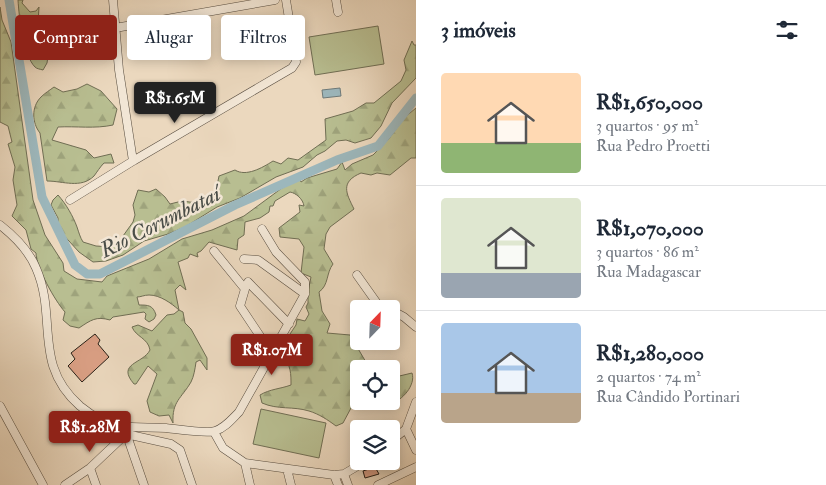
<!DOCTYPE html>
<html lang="pt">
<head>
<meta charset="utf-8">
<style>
	body { margin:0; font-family:"IM FELL Double Pica",serif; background:#f6f6f7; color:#1f2937; height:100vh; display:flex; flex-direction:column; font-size:19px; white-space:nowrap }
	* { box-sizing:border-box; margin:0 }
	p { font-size:16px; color:#747a83 }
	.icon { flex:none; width:28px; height:28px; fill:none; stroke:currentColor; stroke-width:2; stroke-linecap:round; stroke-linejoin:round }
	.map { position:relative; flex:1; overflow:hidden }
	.drawer { display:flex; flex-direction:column; background:#fff; width:410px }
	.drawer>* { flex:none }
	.guide { position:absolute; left:15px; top:15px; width:325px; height:45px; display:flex; gap:10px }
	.needle { width:32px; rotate:23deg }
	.buttons { position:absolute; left:350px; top:300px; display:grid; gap:10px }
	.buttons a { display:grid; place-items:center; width:50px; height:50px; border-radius:5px; background:#fff; box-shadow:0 2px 12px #0003; font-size:25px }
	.price { position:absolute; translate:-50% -42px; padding:0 11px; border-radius:5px; background:#8f2418; color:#fff; font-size:16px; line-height:32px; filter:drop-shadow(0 1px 2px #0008) }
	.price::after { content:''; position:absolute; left:50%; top:30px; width:15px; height:11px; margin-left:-8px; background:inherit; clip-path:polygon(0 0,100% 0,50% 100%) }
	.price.current { background:#222; color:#fff }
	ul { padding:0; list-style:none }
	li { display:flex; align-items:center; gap:15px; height:125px; padding:0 25px }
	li+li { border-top:1px solid #e0e1e3 }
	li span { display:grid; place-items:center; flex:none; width:140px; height:100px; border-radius:5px; color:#555 }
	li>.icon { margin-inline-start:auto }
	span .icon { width:60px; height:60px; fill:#fffc; stroke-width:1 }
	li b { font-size:21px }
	h2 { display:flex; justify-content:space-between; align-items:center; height:60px; padding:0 25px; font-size:21px }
	.tag { padding:0 18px; border-radius:5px; background:#fff; box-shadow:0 2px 12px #0003; font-size:18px; line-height:45px }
	.tag.current { background:#8f2418; color:#fff }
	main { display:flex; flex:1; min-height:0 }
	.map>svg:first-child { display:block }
	.forest { fill:url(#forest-firs); stroke:#706e54 }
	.garden { fill:#b8be91; stroke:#706e54 }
	.water { fill:#9cb7bc; stroke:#6d7a7a }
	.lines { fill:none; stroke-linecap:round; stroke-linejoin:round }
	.river { stroke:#9cb7bc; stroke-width:9 }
	.building { fill:#dba085; stroke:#271f16 }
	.minor-casing { stroke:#584d40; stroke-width:9 }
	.minor { stroke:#f2e6d5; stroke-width:8 }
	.labels { text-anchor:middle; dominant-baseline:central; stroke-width:5; stroke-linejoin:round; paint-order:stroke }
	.water-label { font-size:22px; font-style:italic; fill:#4a4d48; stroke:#f2e6d5 }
</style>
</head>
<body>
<main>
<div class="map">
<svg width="416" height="485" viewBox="0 0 416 485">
	<defs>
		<pattern id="forest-firs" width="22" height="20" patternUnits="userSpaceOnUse" patternTransform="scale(1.25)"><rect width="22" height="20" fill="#b8be91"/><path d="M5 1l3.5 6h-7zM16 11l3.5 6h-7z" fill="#9ea37c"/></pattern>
	</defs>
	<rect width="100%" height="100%" fill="#ebd8be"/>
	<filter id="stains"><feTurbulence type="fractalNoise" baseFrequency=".004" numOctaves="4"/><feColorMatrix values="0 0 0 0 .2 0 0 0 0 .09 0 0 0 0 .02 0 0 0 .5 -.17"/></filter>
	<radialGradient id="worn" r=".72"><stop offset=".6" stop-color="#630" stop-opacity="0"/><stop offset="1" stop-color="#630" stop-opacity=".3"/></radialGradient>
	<path class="forest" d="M18,0H23L22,3L30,12L36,11L39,7L38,23L40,31L44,38L48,56L47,63L43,70C40,69 37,69 35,67C23,55 19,16 18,0Z
		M0,7L2,20L11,42L33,200L45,235L63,263L64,271L77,279L102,282L107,276L149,259L182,239L212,230L244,216L282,188L300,179L301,182L307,178L337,169L342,162L345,170L352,164L373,155L388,140L404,118L416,108V158H411L390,175L377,173L371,175L361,173C340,182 346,193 354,209L330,227L326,234L324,249L333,264C326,273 329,285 319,292L322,311L330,324L327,333L350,335L370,369H359V401H391V378L412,373C416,385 402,401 391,403C384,405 378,403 371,404C364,404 357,406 351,408L343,423L336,426C328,420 319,414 309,411C293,406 278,410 262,403L260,395C270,389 280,389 291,385C291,374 291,365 283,357L287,346L284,343L296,325L297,319L305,321L309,314L306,307L308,303V292L311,277L301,273L304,247L299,239L280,237L279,228L300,212L299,205L304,206C303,199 296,193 290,192L275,201L273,206H270L269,212L260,218L245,222L244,235L238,239L237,250L209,242L201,251L197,253L198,257L190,254L188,258L178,262L186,290L180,285L175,290L179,310L183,312L185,323L191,329L207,358V370L200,360L196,362C195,369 194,376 191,382C181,399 172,401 173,423L169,415L159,416L150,412L147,401L157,374L148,366L136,384H134C116,363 143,364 150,350C148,338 136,337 132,327L138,325L152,331L167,315L174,314L179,310C171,303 160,295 149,295C144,295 141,297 137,297L139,305C148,305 153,305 156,315L154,319L149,322L145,319L146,314L144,312L113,317L110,320C96,316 91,320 79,328L70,326L63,320L65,312C55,301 36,267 36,253L31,249L26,230L12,216L17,205L13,180L15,167L8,144L12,142L8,126L0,122Z
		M412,41L414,45H416V78L392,103L381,126L371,138L355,143L346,140L337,141L325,151L317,155L303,167L276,177L240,198L217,207L185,227L168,234L144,241L123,255L106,261L93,262L79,252L58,229V218L51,205L53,200L58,195C66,204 73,216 77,227C79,233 80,237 83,242L96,246L112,247L118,243L133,222L135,215L133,205L138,190L149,192L156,189L165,197L170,204L182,201L197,203L212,198L216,191L219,176L235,170C246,177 262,168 273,161L281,164L288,158L298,160L326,140L325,119L353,111L366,103H374L401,81L406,70L404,60Z
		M87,84L101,91L117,109L113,125C95,129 76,126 58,127L52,140L86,150L94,158L111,154L114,163H104C100,167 97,172 94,176C81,189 63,181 47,181L40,133C32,123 31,107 41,97C45,93 50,90 54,87L63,92L77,89Z"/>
	<path class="garden" d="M378,26L384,64L315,75L309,37Z
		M261,409L326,423L319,458L253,444Z"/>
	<path class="water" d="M340,88L341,96L323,98L322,90Z"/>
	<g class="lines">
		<path class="river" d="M9,0L42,197L75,265L87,274H100L235,205L337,160L378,146L416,98"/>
	</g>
	<path class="building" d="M95,334L100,340L98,344L109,357L82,382L68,366L75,359L71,353Z
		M375,467L379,474L365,478L363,471Z"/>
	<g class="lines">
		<g class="minor-casing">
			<path id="minor" d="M113,0L119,70L133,161
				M336,0L338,12
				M115,28L275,0
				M70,200L133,161L292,68L296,62L286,0
				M0,225C14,236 29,251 36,268C58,318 32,364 80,406C91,415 106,424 120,426C135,428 151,427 166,428C176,429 208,434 215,431C225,428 232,419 239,412L305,294V282L276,252L262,229
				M214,251L245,289L240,306L272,354
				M244,259L258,260L305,294
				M357,275L379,306L387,309
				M248,282L289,324
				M391,310L404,317L416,327
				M0,406L43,485
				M406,429L416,450
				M125,430L144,485
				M214,432L223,448L245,463L334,475L344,474L366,461
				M126,434L171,444L180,450L192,485
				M391,441L406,429L416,402
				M245,463L250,485
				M90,468L96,485
				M287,469L291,485
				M344,474L348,485
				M334,475L338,485
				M65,485L90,468L126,434
				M378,485L416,467"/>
		</g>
		<use href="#minor" class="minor"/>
	</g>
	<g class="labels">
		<g class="water-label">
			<text transform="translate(160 222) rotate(-27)">Rio Corumbataí</text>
		</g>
	</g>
	<rect width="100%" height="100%" filter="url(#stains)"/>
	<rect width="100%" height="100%" fill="url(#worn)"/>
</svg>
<div class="buttons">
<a><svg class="needle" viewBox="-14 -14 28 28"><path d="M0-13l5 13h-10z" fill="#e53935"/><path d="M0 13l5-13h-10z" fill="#747a83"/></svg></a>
<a><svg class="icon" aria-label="locate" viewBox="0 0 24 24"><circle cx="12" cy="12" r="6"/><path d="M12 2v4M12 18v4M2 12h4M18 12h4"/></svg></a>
<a><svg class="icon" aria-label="layers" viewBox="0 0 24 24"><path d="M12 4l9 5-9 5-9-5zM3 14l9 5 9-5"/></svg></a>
</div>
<b class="price current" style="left:175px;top:124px">R$1.65M</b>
<b class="price" style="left:272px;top:376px">R$1.07M</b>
<b class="price" style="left:90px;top:453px">R$1.28M</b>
<div class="guide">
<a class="tag current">Comprar</a>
<a class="tag">Alugar</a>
<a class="tag">Filtros</a>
</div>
</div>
<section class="drawer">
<h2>3 imóveis<svg class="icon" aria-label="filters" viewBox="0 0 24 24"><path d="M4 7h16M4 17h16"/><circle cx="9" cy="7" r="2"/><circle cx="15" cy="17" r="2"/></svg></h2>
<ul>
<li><span style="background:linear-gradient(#ffd9b3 70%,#8fb573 0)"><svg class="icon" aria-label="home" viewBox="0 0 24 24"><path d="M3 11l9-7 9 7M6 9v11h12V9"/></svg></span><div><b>R$1,650,000</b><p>3 quartos · 95 m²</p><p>Rua Pedro Proetti</p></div></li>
<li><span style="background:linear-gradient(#dfe7d0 75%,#9aa5b1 0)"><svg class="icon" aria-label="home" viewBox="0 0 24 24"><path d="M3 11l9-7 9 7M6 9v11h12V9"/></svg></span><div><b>R$1,070,000</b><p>3 quartos · 86 m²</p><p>Rua Madagascar</p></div></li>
<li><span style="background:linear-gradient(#a9c7e8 70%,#b9a48a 0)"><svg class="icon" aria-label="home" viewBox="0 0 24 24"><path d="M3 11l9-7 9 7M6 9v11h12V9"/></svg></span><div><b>R$1,280,000</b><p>2 quartos · 74 m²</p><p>Rua Cândido Portinari</p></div></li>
</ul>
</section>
</main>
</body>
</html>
